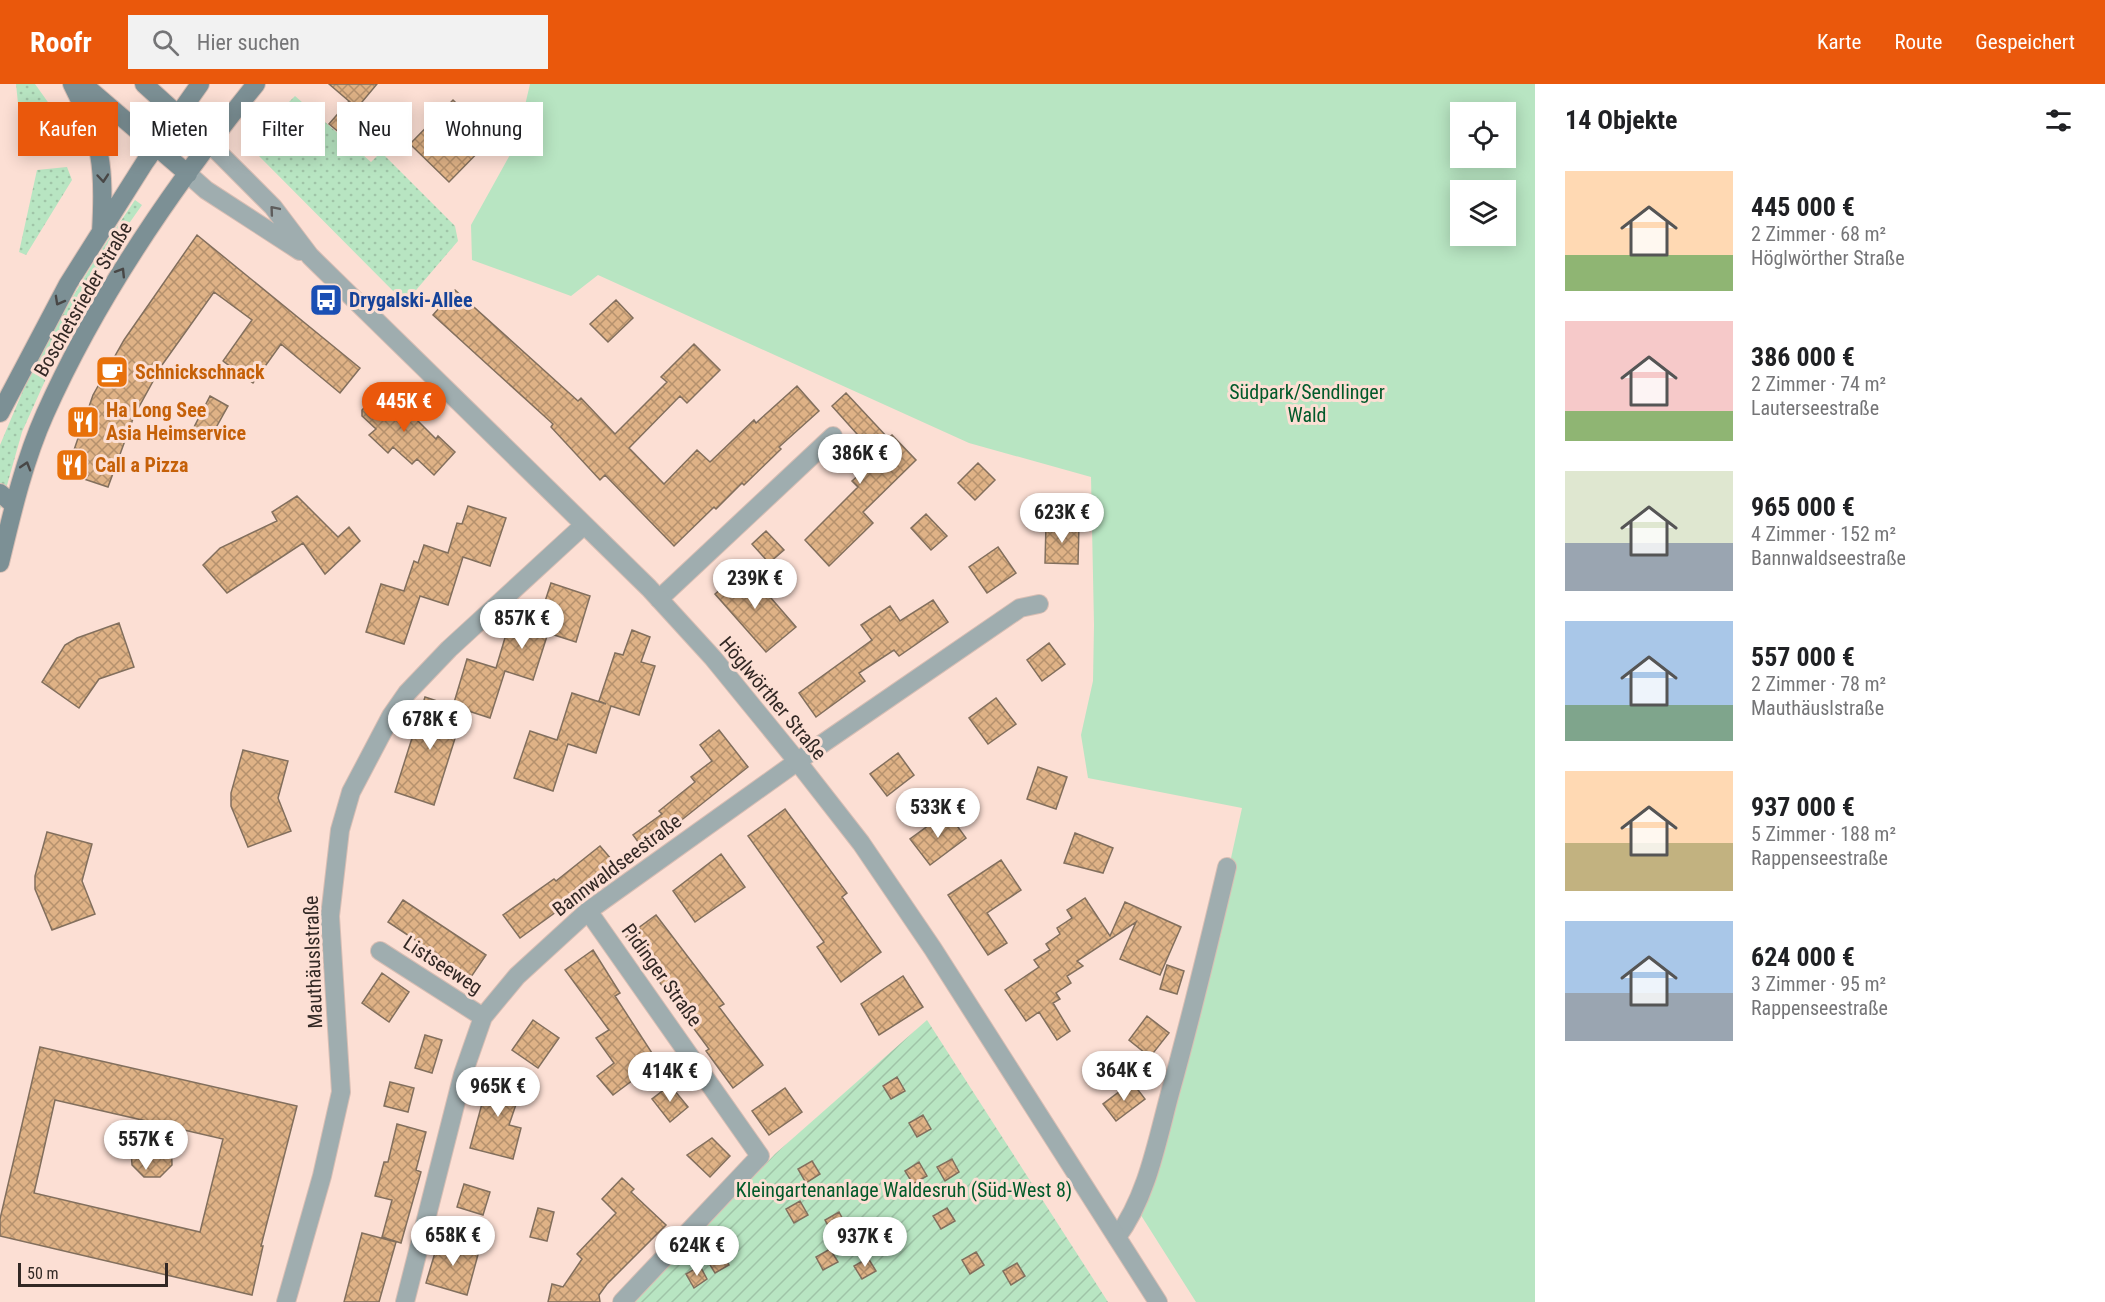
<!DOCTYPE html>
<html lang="de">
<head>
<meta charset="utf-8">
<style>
	body { margin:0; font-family:"Roboto Condensed",sans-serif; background:#f2f2f2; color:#202124; height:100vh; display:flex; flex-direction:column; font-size:22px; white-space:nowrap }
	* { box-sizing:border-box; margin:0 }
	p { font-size:20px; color:#757577 }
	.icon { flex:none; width:33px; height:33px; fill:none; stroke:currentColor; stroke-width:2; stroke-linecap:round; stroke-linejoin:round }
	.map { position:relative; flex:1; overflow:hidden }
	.panel { display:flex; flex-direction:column; background:#fff; width:570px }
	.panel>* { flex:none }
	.hud { position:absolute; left:18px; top:18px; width:570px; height:54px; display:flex; gap:12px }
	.buttons { position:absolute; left:1450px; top:18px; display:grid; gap:12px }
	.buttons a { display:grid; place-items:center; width:66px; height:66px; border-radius:0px; background:#fff; box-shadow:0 3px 15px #0003; font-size:30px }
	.scale { position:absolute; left:18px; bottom:15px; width:150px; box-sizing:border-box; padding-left:6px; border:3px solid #322824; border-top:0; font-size:16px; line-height:21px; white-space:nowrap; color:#322824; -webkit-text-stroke:4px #fcdfd4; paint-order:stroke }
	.price { position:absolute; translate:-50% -51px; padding:0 14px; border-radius:21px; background:#fff; color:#222; font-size:20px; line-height:39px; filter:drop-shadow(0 2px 3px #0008) }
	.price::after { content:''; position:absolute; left:50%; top:36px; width:18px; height:14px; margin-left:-9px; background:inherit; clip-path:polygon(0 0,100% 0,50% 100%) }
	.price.current { background:#ea580c; color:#fff }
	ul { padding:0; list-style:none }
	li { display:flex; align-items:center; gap:18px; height:150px; padding:0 30px }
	li span { display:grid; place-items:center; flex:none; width:168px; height:120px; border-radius:0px; color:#555 }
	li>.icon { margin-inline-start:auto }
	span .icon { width:72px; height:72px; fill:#fffc; stroke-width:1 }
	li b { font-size:26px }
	h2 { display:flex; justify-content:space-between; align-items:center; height:72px; padding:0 30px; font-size:26px }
	.pill { padding:0 21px; border-radius:0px; background:#fff; box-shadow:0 3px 15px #0003; font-size:21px; line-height:54px }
	.pill.current { background:#ea580c; color:#fff }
	header { display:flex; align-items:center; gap:36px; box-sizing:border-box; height:84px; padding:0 30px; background:#ea580c; color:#fff }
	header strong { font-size:28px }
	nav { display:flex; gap:33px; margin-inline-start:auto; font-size:21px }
	.search { width:420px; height:54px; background:#f2f2f2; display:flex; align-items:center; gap:15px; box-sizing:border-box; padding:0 21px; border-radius:0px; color:#757577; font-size:22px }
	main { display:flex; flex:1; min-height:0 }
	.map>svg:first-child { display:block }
	.grass { fill:url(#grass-dots) }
	.park { fill:#b8e5c2; fill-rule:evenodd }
	.garden { fill:url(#garden-furrows) }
	.building { fill:url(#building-cross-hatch); stroke:#826f5d; stroke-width:1.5; fill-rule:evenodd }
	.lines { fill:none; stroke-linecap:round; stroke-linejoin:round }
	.minor-casing { stroke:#d8beb4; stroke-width:20 }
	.tertiary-casing { stroke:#d8beb4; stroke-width:20 }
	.secondary-casing { stroke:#d8beb4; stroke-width:20 }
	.minor { stroke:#9fadaf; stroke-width:18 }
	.tertiary { stroke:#9fadaf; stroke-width:18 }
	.secondary { stroke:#7c9095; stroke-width:18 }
	.oneway { stroke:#484746 }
	.oneway2 { stroke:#5e5d5c }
	.labels { text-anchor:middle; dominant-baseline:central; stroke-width:6; stroke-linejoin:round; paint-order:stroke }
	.street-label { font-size:20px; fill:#322824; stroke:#fcdfd4 }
	.transit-label { font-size:20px; font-weight:bold; fill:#164399; stroke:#fcdfd4; text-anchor:start }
	.food-label { font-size:20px; font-weight:bold; fill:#c56008; stroke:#fcdfd4; text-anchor:start }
	.park-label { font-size:20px; fill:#015a2a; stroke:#fcdfd4 }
</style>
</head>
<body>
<header>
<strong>Roofr</strong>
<div class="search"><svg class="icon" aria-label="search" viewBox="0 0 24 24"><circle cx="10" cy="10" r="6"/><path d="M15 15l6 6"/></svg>Hier suchen</div>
<nav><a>Karte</a><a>Route</a><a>Gespeichert</a></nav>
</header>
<main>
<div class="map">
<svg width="1535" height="1218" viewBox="0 0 1535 1218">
	<defs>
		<pattern id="grass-dots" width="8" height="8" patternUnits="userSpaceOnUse" patternTransform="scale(1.5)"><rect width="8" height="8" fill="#b8e5c2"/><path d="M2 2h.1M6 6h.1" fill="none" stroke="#9fc4a7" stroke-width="1.8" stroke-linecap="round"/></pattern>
		<pattern id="garden-furrows" width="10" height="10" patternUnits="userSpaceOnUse" patternTransform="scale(1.5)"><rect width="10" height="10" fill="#b8e5c2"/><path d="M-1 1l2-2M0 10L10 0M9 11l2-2" fill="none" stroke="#9fc4a7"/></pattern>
		<pattern id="building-cross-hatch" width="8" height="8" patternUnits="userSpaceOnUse" patternTransform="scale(1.5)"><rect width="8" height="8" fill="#dfb286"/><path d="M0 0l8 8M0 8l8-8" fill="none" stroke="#b5916d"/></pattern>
	</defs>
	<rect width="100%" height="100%" fill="#fcdfd4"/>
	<path class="grass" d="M16,0H35L55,28L70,61L62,67L22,58Z
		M295,12L371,78L381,68L455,142L458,157L405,219L252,65L253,54Z
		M67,83L72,96L26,171L19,168L37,86Z
		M135,116L142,121L102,178L53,279L22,348L0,426V361L38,271L96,174Z"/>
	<path class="park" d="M530,0H1535V1218H1196L1137,1125L1204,897L1242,724L1088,694L1081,651L1093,597L1094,541L1091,393L969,359L598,191L571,212L472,176L471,141L516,60ZM1461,28H1506V74H1461ZM1461,106H1506V152H1461Z"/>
	<path class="garden" d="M927,936L1108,1218H635L775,1070Z"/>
	<path class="building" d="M329,0H377L357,24Z
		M453,16L492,54L449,98L410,60Z
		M349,17L372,38L353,60L329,40Z
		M197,151L360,284L340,309L281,260L253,299L223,277L252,236L214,208L162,281L134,332L108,403L66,389L93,311L124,256Z
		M455,206L578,317L581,314L615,350L667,298L661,293L694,260L720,286L687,319L680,312L629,364L664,400L697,366L710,378L754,336L756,339L797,302L819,327L779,363L781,365L744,401L742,399L716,425L714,423L674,462L605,391L600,396L551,343L553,340L433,231Z
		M616,216L633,234L608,258L590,240Z
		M384,303L436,355L438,352L455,368L434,391L417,375L412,380L393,363L388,369L369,351L376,345L362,332V326Z
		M846,309L888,354L892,351L916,376L863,428L873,439L829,482L805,456L858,403L852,397L873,378L869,374L874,369L832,322Z
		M210,312L228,322L208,358L191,349Z
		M978,379L995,396L975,416L958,399Z
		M297,412L338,453L349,443L360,457L325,490L303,459L227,509L203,481L220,464L277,437L272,428Z
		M468,422L506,434L490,482L463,473L448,521L420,512L404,560L366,548L381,500L404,507L414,477L418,479L424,461L448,469L457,439L462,440Z
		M926,430L947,452L931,466L911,444Z
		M1046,440L1079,441L1078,480L1045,479Z
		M766,447L784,466L769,479L752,460Z
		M998,463L1016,489L987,509L969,483Z
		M745,484L796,543L766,568L715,510Z
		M551,499L590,512L576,558L548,549L533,596L505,587L490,634L453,622L467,575L496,584L510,537L536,545Z
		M933,516L948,538L899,572L894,566L859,589L865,597L816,633L799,609L872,556L861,541L890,522L900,537Z
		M119,539L134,583L99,595L79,624L42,598L65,561L77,554Z
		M632,546L650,553L641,578L655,582L639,631L611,622L596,669L568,660L553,707L514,694L530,647L557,656L572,609L606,620L599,617L615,569L623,571Z
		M1049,559L1065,580L1042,597L1027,576Z
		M425,613L464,626L434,721L395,708Z
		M996,614L1016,640L988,660L969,634Z
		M719,646L748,683L644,766L633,751L662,730L659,727L695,698L691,693L712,677L700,661Z
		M243,666L288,677L278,714L291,747L248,763L231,722V709Z
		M898,669L914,691L887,712L870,690Z
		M1038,683L1067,693L1056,725L1027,715Z
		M785,725L847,809L842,813L881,868L841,898L817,863L824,858L748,752Z
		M947,728L966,754L930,781L910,755Z
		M47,748L92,760L82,797L95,830L52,846L35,805V792Z
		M1075,749L1113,764L1103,789L1064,779Z
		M600,762L618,783L520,854L503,831L554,795L556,797Z
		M721,770L745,803L695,838L673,807Z
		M1001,776L1021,806L987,829L1007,859L988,871L948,811Z
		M1085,814L1110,852L1125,818L1181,843L1160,891L1120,875L1136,838L1077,877L1083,882L1067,892L1071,899L1056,909L1060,915L1053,919L1070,947L1057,956L1039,928L1026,937L1005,906L1039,883L1034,876L1050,866L1046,860L1060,850L1057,844L1072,834L1067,826Z
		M403,816L486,871L471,893L388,838Z
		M656,831L724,920L719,923L763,981L733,1004L706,967L709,965L626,853Z
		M593,866L620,909L615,912L652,969L633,983L637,993L613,1011L597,992L614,979L596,954L609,946L565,886Z
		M1167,881L1184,887L1177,910L1160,905Z
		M382,889L409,908L389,938L362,919Z
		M903,892L923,923L879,951L861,920Z
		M1147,932L1169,949L1150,973L1129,956Z
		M533,936L559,954L538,984L512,966Z
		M425,951L442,956L432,989L415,984Z
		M40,963L297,1022L261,1162H263L252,1211L0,1152V1135ZM55,1016L155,1039L131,1065L132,1081L144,1093H160L172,1081L171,1043L223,1055L200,1148L34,1109Z
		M489,988L523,1000L509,1041L521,1044L513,1075L470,1064L483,1016L480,1015Z
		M897,993L905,1007L891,1015L883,1002Z
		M390,998L414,1004L408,1028L384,1022Z
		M1132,998L1145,1015L1116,1037L1103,1020Z
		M670,1001L688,1023L670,1038L652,1015Z
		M785,1004L802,1028L769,1051L752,1027Z
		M923,1031L931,1045L917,1053L909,1039Z
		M397,1040L426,1048L416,1086L421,1088L401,1159L382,1153L392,1116L375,1112L384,1078H388Z
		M712,1054L730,1072L710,1093L687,1071Z
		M952,1075L959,1088L945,1097L937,1083Z
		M812,1077L820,1090L806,1099L798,1085Z
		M919,1078L927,1092L913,1100L905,1087Z
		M622,1094L634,1105L631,1108L666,1141L607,1200L599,1211L600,1218H548L552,1200L563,1203L582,1175L577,1170L616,1129L602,1115Z
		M464,1100L490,1108L483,1131L457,1123Z
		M800,1117L808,1131L794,1139L786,1125Z
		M538,1124L554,1128L547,1157L530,1153Z
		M947,1124L955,1137L941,1145L933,1132Z
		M839,1128L846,1141L832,1149L825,1136Z
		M362,1149L396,1158L379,1218H344Z
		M439,1155L479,1167L467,1211L426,1199Z
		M830,1165L838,1178L823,1186L816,1173Z
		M721,1167L729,1181L715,1189L707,1176Z
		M976,1168L984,1181L970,1190L962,1176Z
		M868,1174L876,1187L862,1195L854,1182Z
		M1017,1179L1025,1192L1011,1201L1003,1187Z
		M700,1182L707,1195L694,1204L686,1190Z"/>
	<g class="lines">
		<g class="minor-casing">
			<path id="minor" d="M659,515L833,352
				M588,827L760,1072L622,1218
				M380,867L483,933
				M1117,1153C1147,1113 1157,1057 1170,1009C1191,934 1209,859 1227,783
				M286,1218L322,1092L341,1008L330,832L340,746L351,708L391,632L407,609L449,565L584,441
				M405,1218L463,990L483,933L517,892L588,827L819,662L1020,524L1039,520"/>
		</g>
		<g class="tertiary-casing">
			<path id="tertiary" d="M209,59L273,123L310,172L649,504L713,574L797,677L861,759L933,865L1158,1218
				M188,90L206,106L300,167"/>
		</g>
		<g class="secondary-casing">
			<path id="secondary" d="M72,0C102,60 105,81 101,148
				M83,0L188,90
				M144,0L209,59
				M0,329L68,200L145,78L200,0
				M0,409L14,421
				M0,479C12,429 24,377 45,330C98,211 174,101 256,0"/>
		</g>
		<use href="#minor" class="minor"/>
		<use href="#tertiary" class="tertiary"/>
		<use href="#secondary" class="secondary"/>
	</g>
	<defs><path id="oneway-chevron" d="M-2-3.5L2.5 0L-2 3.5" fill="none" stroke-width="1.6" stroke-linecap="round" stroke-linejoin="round" transform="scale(1.5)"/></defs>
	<g class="oneway">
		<use href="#oneway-chevron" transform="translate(103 94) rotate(85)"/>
		<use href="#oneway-chevron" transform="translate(121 188) rotate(-58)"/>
		<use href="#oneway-chevron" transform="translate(59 217) rotate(119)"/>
		<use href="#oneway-chevron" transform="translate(26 382) rotate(-73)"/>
	</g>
	<use class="oneway2" href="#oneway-chevron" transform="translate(274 126) rotate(-130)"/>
	<defs>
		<g id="bus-square" transform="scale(1.725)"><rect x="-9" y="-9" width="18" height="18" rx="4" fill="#1a4fb4" stroke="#fcdfd4"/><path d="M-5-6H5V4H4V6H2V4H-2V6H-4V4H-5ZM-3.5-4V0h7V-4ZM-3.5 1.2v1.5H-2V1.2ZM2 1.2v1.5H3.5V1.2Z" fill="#fff"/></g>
		<g id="cafe-square" transform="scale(1.725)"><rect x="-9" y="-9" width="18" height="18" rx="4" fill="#e8710a" stroke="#fcdfd4"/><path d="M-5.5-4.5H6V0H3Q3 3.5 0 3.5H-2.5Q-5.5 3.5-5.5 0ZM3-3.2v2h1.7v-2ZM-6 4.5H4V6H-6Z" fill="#fff"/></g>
		<g id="restaurant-square" transform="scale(1.725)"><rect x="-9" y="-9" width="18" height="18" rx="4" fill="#e8710a" stroke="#fcdfd4"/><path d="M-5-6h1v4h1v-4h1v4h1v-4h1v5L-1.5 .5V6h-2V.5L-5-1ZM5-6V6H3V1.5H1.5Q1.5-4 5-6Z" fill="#fff"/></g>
	</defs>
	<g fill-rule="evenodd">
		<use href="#bus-square" x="326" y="216"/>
		<use href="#cafe-square" x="112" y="288"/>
		<use href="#restaurant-square" x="83" y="338"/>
		<use href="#restaurant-square" x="72" y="381"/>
	</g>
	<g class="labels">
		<g class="street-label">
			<text transform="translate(83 215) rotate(-60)">Boschetsrieder Straße</text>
			<text transform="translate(773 614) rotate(50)">Höglwörther Straße</text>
			<text transform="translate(617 781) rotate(-37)">Bannwaldseestraße</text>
			<text transform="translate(313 878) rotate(-92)">Mauthäuslstraße</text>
			<text transform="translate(443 881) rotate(33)">Listseeweg</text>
			<text transform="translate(662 891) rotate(54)">Pidinger Straße</text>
		</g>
		<g class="transit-label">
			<text x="349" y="216">Drygalski-Allee</text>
		</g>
		<g class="food-label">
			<text x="135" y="288">Schnickschnack</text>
			<text x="106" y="326">Ha Long See<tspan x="106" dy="23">Asia Heimservice</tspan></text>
			<text x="95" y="381">Call a Pizza</text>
		</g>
		<g class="park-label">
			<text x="1307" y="308">Südpark/Sendlinger<tspan x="1307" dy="23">Wald</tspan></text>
			<text x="904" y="1106">Kleingartenanlage Waldesruh (Süd-West 8)</text>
		</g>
	</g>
</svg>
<div class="buttons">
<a><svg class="icon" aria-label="locate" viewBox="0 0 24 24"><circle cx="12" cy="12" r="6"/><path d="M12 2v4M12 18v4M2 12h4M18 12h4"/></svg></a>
<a><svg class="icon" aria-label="layers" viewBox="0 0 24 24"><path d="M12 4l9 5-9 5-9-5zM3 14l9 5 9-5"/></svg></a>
</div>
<div class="scale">50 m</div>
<b class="price current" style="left:404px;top:349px">445K €</b>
<b class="price" style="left:860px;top:401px">386K €</b>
<b class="price" style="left:1062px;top:460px">623K €</b>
<b class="price" style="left:755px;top:526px">239K €</b>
<b class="price" style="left:522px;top:566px">857K €</b>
<b class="price" style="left:430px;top:667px">678K €</b>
<b class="price" style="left:938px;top:755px">533K €</b>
<b class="price" style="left:1124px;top:1018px">364K €</b>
<b class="price" style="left:670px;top:1019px">414K €</b>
<b class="price" style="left:498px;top:1034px">965K €</b>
<b class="price" style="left:146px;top:1087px">557K €</b>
<b class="price" style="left:453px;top:1183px">658K €</b>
<b class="price" style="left:865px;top:1184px">937K €</b>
<b class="price" style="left:697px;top:1193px">624K €</b>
<div class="hud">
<a class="pill current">Kaufen</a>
<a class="pill">Mieten</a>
<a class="pill">Filter</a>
<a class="pill">Neu</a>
<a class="pill">Wohnung</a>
</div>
</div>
<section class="panel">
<h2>14 Objekte<svg class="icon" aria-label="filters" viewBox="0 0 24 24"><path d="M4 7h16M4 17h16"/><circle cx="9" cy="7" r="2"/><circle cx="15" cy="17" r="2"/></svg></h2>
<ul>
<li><span style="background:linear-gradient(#ffd9b3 70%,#8fb573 0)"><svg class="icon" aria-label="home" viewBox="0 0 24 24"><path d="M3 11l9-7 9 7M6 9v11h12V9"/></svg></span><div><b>445 000 €</b><p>2 Zimmer · 68 m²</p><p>Höglwörther Straße</p></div></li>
<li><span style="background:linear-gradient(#f6c9c9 75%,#8fb573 0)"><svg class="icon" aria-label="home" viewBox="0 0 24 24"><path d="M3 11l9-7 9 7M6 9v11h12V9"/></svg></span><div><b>386 000 €</b><p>2 Zimmer · 74 m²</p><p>Lauterseestraße</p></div></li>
<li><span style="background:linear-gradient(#dfe7d0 60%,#9aa5b1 0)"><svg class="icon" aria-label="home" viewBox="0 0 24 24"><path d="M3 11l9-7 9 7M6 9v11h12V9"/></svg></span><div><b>965 000 €</b><p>4 Zimmer · 152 m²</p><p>Bannwaldseestraße</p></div></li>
<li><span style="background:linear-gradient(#a9c7e8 70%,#7fa58c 0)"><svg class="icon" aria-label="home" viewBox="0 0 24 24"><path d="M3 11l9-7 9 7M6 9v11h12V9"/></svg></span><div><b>557 000 €</b><p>2 Zimmer · 78 m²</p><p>Mauthäuslstraße</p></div></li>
<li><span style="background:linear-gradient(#ffd9b3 60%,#c2b280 0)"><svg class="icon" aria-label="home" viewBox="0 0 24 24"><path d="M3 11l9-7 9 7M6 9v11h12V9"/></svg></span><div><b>937 000 €</b><p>5 Zimmer · 188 m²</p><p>Rappenseestraße</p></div></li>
<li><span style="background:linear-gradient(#a9c7e8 60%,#9aa5b1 0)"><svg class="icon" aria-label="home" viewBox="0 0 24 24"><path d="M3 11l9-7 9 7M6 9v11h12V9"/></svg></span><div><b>624 000 €</b><p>3 Zimmer · 95 m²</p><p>Rappenseestraße</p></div></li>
</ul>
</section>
</main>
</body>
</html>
